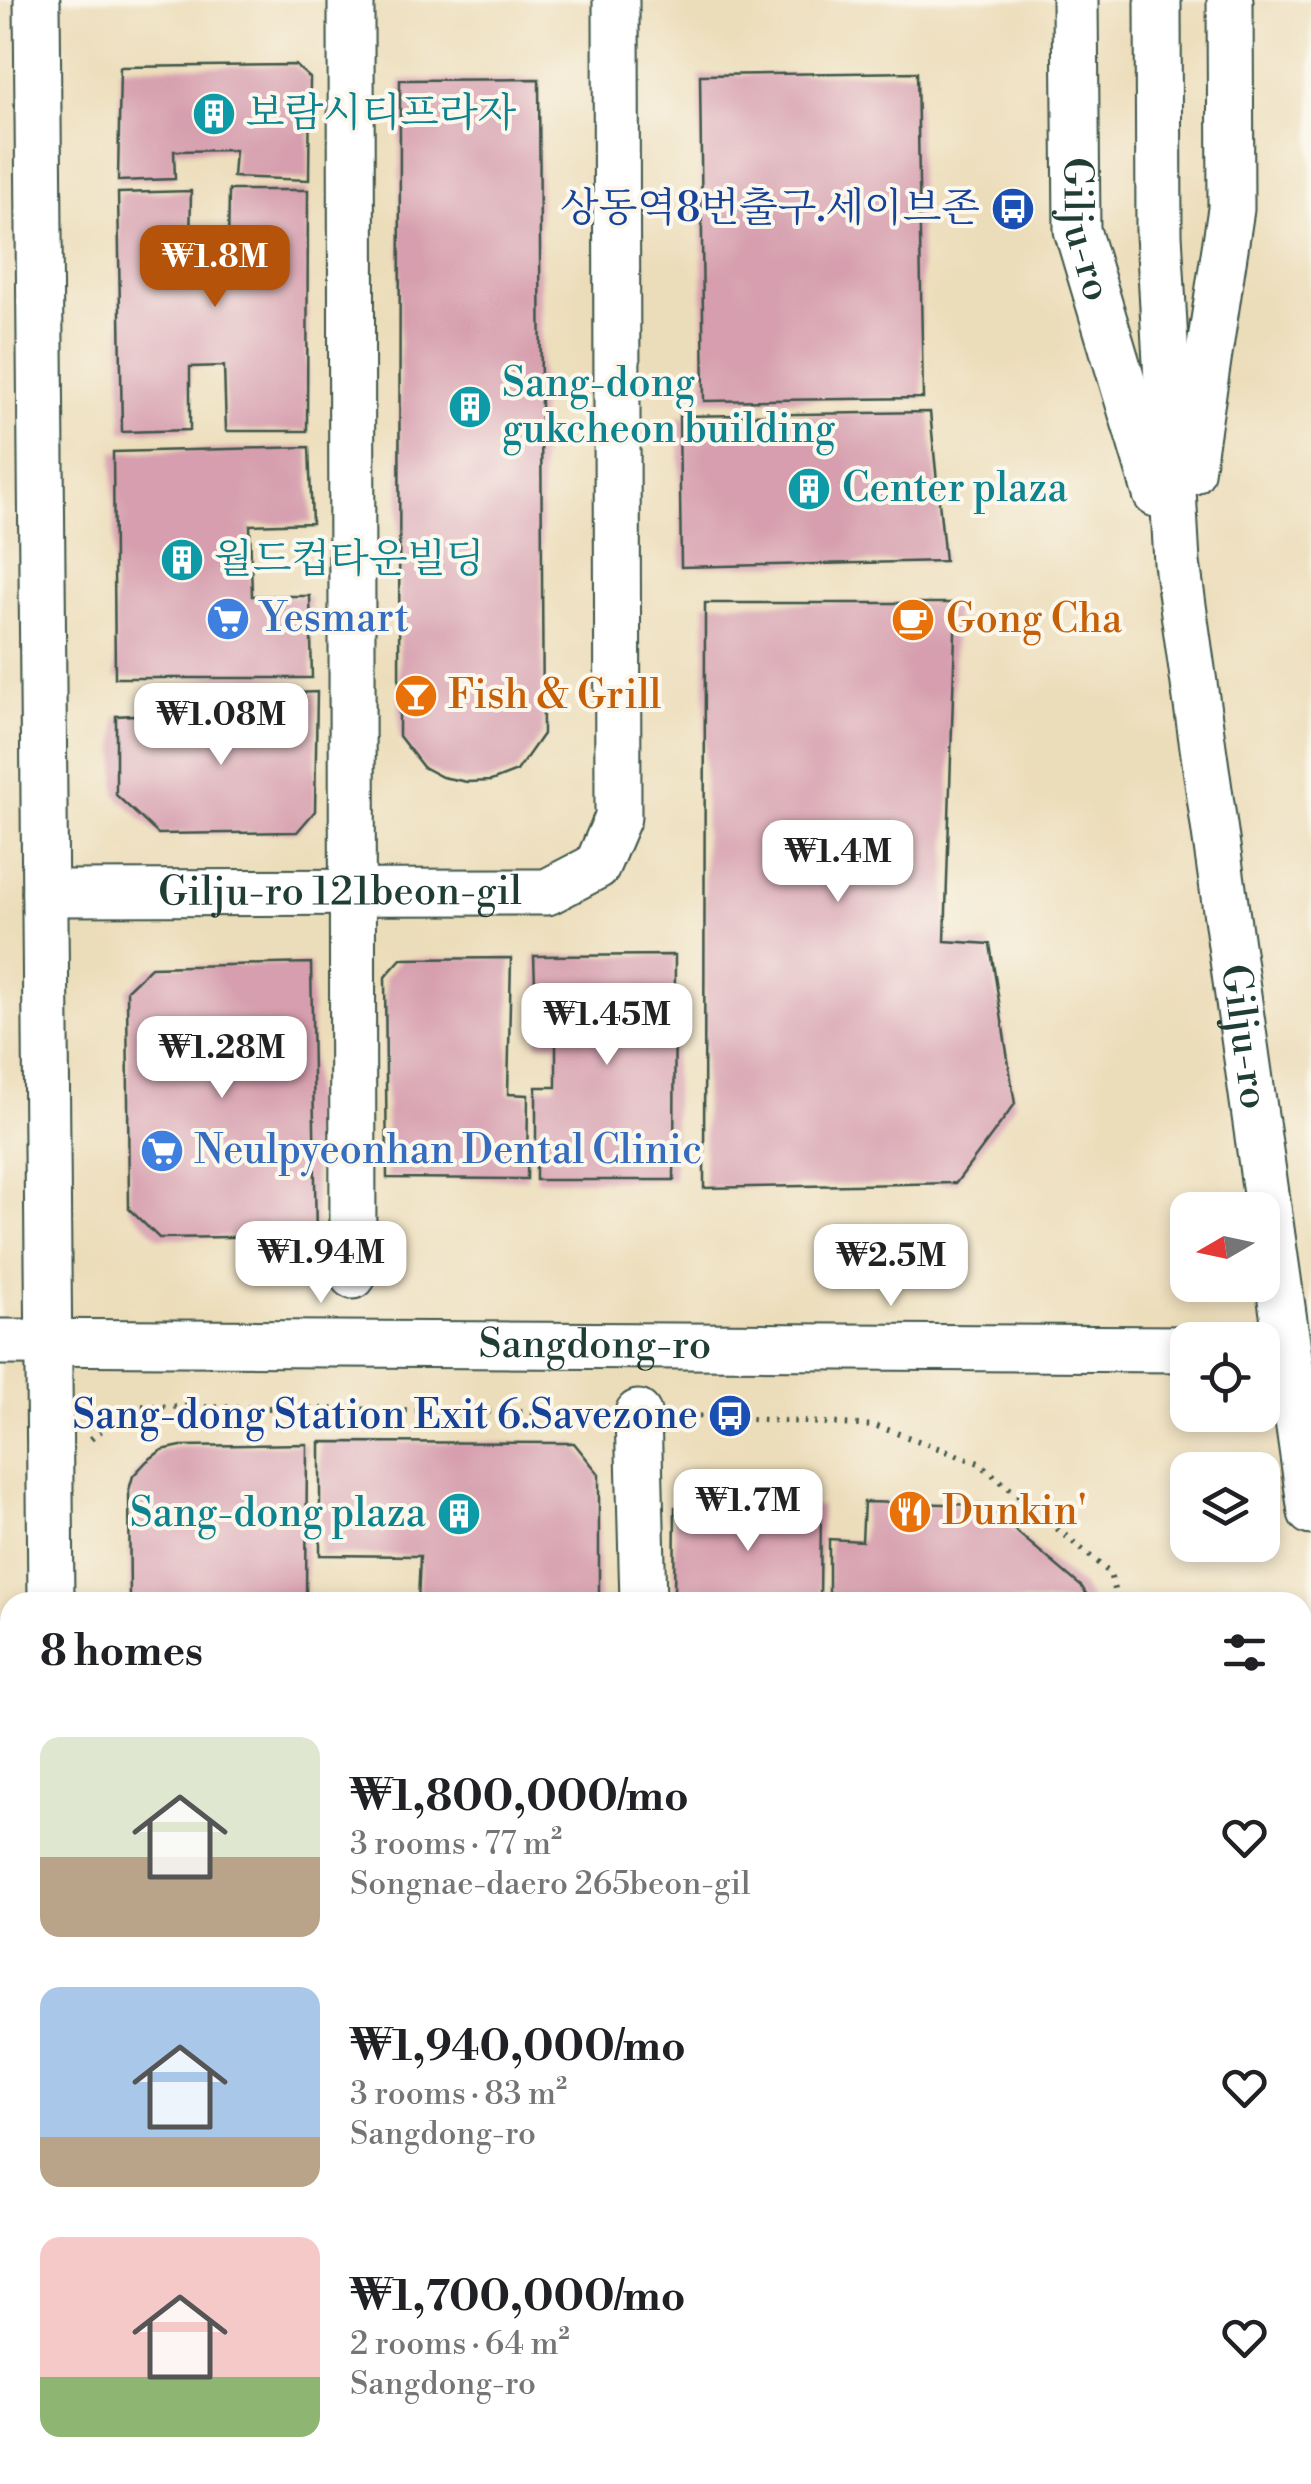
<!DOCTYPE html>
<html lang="en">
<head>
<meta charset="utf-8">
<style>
	body { margin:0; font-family:"Libre Bodoni","Noto Serif KR",serif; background:#f2f2f2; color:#202124; height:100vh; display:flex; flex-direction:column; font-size:38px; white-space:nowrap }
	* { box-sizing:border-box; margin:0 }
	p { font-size:32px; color:#757577 }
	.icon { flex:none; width:55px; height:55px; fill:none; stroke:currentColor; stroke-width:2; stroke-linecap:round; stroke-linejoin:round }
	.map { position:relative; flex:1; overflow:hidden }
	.details { position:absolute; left:0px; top:1592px; width:1312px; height:892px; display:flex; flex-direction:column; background:#fff; border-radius:30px 30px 0 0; box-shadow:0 5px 15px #0003 }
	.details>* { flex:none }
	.needle { width:65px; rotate:261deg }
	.tools { position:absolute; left:1170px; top:1192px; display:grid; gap:20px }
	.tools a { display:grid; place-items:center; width:110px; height:110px; border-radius:20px; background:#fff; box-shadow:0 5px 15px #0003; font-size:50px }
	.price { position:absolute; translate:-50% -85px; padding:0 22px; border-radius:20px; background:#fff; color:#222; font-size:32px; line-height:65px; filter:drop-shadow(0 2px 5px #0008) }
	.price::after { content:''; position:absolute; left:50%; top:60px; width:30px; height:22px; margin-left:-15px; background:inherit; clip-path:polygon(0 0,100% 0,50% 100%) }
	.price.current { background:#b45309; color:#fff }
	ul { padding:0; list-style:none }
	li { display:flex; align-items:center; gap:30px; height:250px; padding:0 40px }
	li span { display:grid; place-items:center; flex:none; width:280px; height:200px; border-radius:20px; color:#555 }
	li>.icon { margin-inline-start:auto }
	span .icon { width:120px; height:120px; fill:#fffc; stroke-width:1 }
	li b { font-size:42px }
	h2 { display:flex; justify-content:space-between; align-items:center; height:120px; padding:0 40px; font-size:42px }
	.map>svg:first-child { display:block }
	.building { fill:#d69eae }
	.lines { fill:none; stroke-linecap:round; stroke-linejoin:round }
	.minor-casing { stroke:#3e5548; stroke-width:49 }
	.path { stroke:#3e5548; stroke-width:6; stroke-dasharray:2.5 8; stroke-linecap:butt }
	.minor { stroke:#fff; stroke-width:45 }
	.labels { text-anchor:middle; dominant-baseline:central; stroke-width:8; stroke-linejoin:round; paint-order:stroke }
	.culture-label { font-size:40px; fill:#0d838f; stroke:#fbf7ec; text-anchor:start }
	.transit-label { font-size:40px; fill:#164399; stroke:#fbf7ec; text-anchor:end }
	.street-label { font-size:40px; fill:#1f3d34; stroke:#fbf7ec }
	.shop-label { font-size:40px; fill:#366cbe; stroke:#fbf7ec; text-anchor:start }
	.food-label { font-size:40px; fill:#c56008; stroke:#fbf7ec; text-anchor:start }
</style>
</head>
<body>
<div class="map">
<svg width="1311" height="2484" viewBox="0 0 1311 2484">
	<rect width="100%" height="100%" fill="#fbf7ec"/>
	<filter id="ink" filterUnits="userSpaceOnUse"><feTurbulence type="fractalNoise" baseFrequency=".01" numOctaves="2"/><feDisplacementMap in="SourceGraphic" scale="20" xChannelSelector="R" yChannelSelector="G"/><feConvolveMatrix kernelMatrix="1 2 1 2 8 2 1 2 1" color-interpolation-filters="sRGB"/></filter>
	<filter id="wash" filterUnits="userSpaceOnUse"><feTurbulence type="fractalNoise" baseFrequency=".0048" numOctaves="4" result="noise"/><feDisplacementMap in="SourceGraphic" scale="40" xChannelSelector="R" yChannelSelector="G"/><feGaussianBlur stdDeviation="2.25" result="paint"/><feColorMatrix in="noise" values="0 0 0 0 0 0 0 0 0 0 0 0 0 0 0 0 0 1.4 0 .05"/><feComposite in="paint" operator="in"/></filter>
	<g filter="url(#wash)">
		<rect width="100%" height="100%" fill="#ecddba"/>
		<g id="blocks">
			<path class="building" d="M295,65L310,78L309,180L233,177L235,150L174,151L175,179L118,181L120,67Z
				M917,72L923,398L704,401L700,75Z
				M539,79L543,734L517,771L491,781L467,782L442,777L423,767L399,736L400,80Z
				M229,190H308L307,431H226L224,366L190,367V430L122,432L118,193L191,191L190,248H228Z
				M930,412L945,561L681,567L679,416Z
				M309,447L312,523L250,525L252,596H310L312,678H115L113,452Z
				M705,603H956L945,941L990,944L1015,1104L956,1183L704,1188Z
				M317,692L315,811L297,832L158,834L116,795V716L265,708L267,694Z
				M675,955L674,1180H536V1087H556V1044H537L534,956Z
				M511,958L508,1094L528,1095L527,1179L387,1178L385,977L401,959Z
				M311,963L316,1236L159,1238L129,1209L127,990L151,967Z
				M320,1442L574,1443L599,1474V1602H418L420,1556L320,1555Z
				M307,1444L306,1602H130L129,1490L133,1476L147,1461L162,1450L181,1446Z
				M864,1502L985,1505L1082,1587L1091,1602H829V1539L862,1541Z
				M821,1506L820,1602H674L675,1507Z
				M135,2475H360V2484H135Z
				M482,2475H581V2484H482Z
				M681,2475H874L873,2484H681Z"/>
		</g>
	</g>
	<g filter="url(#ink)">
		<use href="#blocks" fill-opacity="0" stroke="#3e5548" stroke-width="2.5"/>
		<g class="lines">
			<g class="minor-casing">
				<g id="minor">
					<path d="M37,0L51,1602"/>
					<path d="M351,0L353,1276"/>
					<path id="s1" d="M1075,0L1077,230L1156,494"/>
					<path id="s2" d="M1158,0L1159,234L1177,563L1311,1512"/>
					<path d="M1191,472L1231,209L1230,0"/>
					<path id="s3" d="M45,893L547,892L597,866L618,817L616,0"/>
					<path id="s4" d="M0,1342L1188,1349"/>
					<path d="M638,1413L643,1602"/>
					<path d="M0,1957H10"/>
					<path d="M1302,2465H1311"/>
					<path d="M59,2475V2484"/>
					<path d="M417,2475V2484"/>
					<path d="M660,2475V2484"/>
					<path d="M942,2484L943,2475"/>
				</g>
			</g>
			<path class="path" d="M678,1415L877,1426L979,1463L1110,1573L1117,1602
				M91,1439L130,1406L596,1413"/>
			<use href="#minor" class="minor"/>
		</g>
	</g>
	<defs>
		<g id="building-disc" transform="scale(2.25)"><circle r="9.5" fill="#0f9aa8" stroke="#fbf7ec"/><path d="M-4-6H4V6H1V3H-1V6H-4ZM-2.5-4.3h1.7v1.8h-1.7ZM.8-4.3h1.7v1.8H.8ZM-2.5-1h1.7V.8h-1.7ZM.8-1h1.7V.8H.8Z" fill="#fff"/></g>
		<g id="bus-disc" transform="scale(2.25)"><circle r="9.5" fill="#1a4fb4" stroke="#fbf7ec"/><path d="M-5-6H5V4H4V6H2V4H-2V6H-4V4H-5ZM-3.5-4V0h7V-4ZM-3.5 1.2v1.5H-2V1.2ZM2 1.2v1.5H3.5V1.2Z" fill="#fff"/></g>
		<g id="supermarket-disc" transform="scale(2.25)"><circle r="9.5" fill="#3f7fe0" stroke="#fbf7ec"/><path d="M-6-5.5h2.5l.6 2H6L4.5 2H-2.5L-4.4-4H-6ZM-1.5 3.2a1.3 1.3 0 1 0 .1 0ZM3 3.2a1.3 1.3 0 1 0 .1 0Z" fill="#fff"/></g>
		<g id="cafe-disc" transform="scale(2.25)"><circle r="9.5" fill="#e8710a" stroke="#fbf7ec"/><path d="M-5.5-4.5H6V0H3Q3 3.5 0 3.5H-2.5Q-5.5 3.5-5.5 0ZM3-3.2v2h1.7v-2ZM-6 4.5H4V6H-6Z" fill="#fff"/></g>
		<g id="bar-disc" transform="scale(2.25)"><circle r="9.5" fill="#e8710a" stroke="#fbf7ec"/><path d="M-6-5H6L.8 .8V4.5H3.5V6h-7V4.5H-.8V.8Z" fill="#fff"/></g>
		<g id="restaurant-disc" transform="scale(2.25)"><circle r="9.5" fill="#e8710a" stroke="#fbf7ec"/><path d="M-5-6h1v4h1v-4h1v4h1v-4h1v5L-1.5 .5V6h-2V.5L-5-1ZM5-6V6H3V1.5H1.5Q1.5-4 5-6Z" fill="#fff"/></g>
	</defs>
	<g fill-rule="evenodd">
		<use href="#building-disc" x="214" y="114"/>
		<use href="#bus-disc" x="1013" y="209"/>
		<use href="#building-disc" x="470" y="407"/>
		<use href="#building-disc" x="809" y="489"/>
		<use href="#building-disc" x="182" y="560"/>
		<use href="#supermarket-disc" x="228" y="619"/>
		<use href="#cafe-disc" x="913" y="620"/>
		<use href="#bar-disc" x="416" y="696"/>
		<use href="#supermarket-disc" x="162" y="1151"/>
		<use href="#bus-disc" x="730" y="1416"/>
		<use href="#restaurant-disc" x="910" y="1512"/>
		<use href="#building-disc" x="459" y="1514"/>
	</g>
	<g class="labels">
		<g class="culture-label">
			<text x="246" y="114">보람시티프라자</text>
			<text x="502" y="384">Sang-dong<tspan x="502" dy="46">gukcheon building</tspan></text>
			<text x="842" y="489">Center plaza</text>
			<text x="214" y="560">월드컵타운빌딩</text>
			<text x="426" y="1514" text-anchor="end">Sang-dong plaza</text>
		</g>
		<g class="transit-label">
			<text x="980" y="209">상동역8번출구.세이브존</text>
			<text x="698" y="1416">Sang-dong Station Exit 6.Savezone</text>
		</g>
		<g class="street-label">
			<text stroke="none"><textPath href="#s1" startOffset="230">Gilju-ro</textPath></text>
			<text stroke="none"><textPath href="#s3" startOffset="295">Gilju-ro 121beon-gil</textPath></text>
			<text stroke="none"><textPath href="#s2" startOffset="1042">Gilju-ro</textPath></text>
			<text stroke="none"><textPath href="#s4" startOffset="595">Sangdong-ro</textPath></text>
		</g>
		<g class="shop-label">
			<text x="260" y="619">Yesmart</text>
			<text x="194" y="1151">Neulpyeonhan Dental Clinic</text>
		</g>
		<g class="food-label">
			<text x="946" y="620">Gong Cha</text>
			<text x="448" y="696">Fish &amp; Grill</text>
			<text x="942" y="1512">Dunkin'</text>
		</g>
	</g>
</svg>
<div class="tools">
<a><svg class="needle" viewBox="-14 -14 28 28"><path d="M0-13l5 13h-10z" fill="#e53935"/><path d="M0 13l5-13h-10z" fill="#757577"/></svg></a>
<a><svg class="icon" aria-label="locate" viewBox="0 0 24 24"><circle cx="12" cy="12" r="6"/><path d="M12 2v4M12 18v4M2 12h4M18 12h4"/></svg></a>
<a><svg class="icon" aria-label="layers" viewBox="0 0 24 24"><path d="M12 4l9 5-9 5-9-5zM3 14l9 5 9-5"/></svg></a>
</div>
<b class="price current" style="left:215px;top:310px">₩1.8M</b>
<b class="price" style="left:221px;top:768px">₩1.08M</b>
<b class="price" style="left:838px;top:905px">₩1.4M</b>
<b class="price" style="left:607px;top:1068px">₩1.45M</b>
<b class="price" style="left:222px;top:1101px">₩1.28M</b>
<b class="price" style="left:321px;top:1306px">₩1.94M</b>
<b class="price" style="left:891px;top:1309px">₩2.5M</b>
<b class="price" style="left:748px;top:1554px">₩1.7M</b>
<section class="details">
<h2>8 homes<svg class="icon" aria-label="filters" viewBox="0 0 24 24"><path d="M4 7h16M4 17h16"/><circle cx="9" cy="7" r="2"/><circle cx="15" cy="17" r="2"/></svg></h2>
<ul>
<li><span style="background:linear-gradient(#dfe7d0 60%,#b9a48a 0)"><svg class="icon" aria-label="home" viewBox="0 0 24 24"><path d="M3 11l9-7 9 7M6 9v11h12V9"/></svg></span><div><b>₩1,800,000/mo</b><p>3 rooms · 77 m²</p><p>Songnae-daero 265beon-gil</p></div><svg class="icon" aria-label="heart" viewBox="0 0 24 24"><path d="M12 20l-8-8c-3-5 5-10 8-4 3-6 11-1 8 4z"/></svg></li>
<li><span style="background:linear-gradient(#a9c7e8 75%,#b9a48a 0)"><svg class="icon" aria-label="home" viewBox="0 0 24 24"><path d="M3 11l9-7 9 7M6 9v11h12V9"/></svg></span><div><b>₩1,940,000/mo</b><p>3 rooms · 83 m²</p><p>Sangdong-ro</p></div><svg class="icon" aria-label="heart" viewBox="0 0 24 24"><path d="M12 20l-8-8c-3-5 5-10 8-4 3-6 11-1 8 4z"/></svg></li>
<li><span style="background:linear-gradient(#f6c9c9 70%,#8fb573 0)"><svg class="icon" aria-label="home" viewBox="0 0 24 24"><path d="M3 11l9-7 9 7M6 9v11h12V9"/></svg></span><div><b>₩1,700,000/mo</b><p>2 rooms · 64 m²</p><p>Sangdong-ro</p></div><svg class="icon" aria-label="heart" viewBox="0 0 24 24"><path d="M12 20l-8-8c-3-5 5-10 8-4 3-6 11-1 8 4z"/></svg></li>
</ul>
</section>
</div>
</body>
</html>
